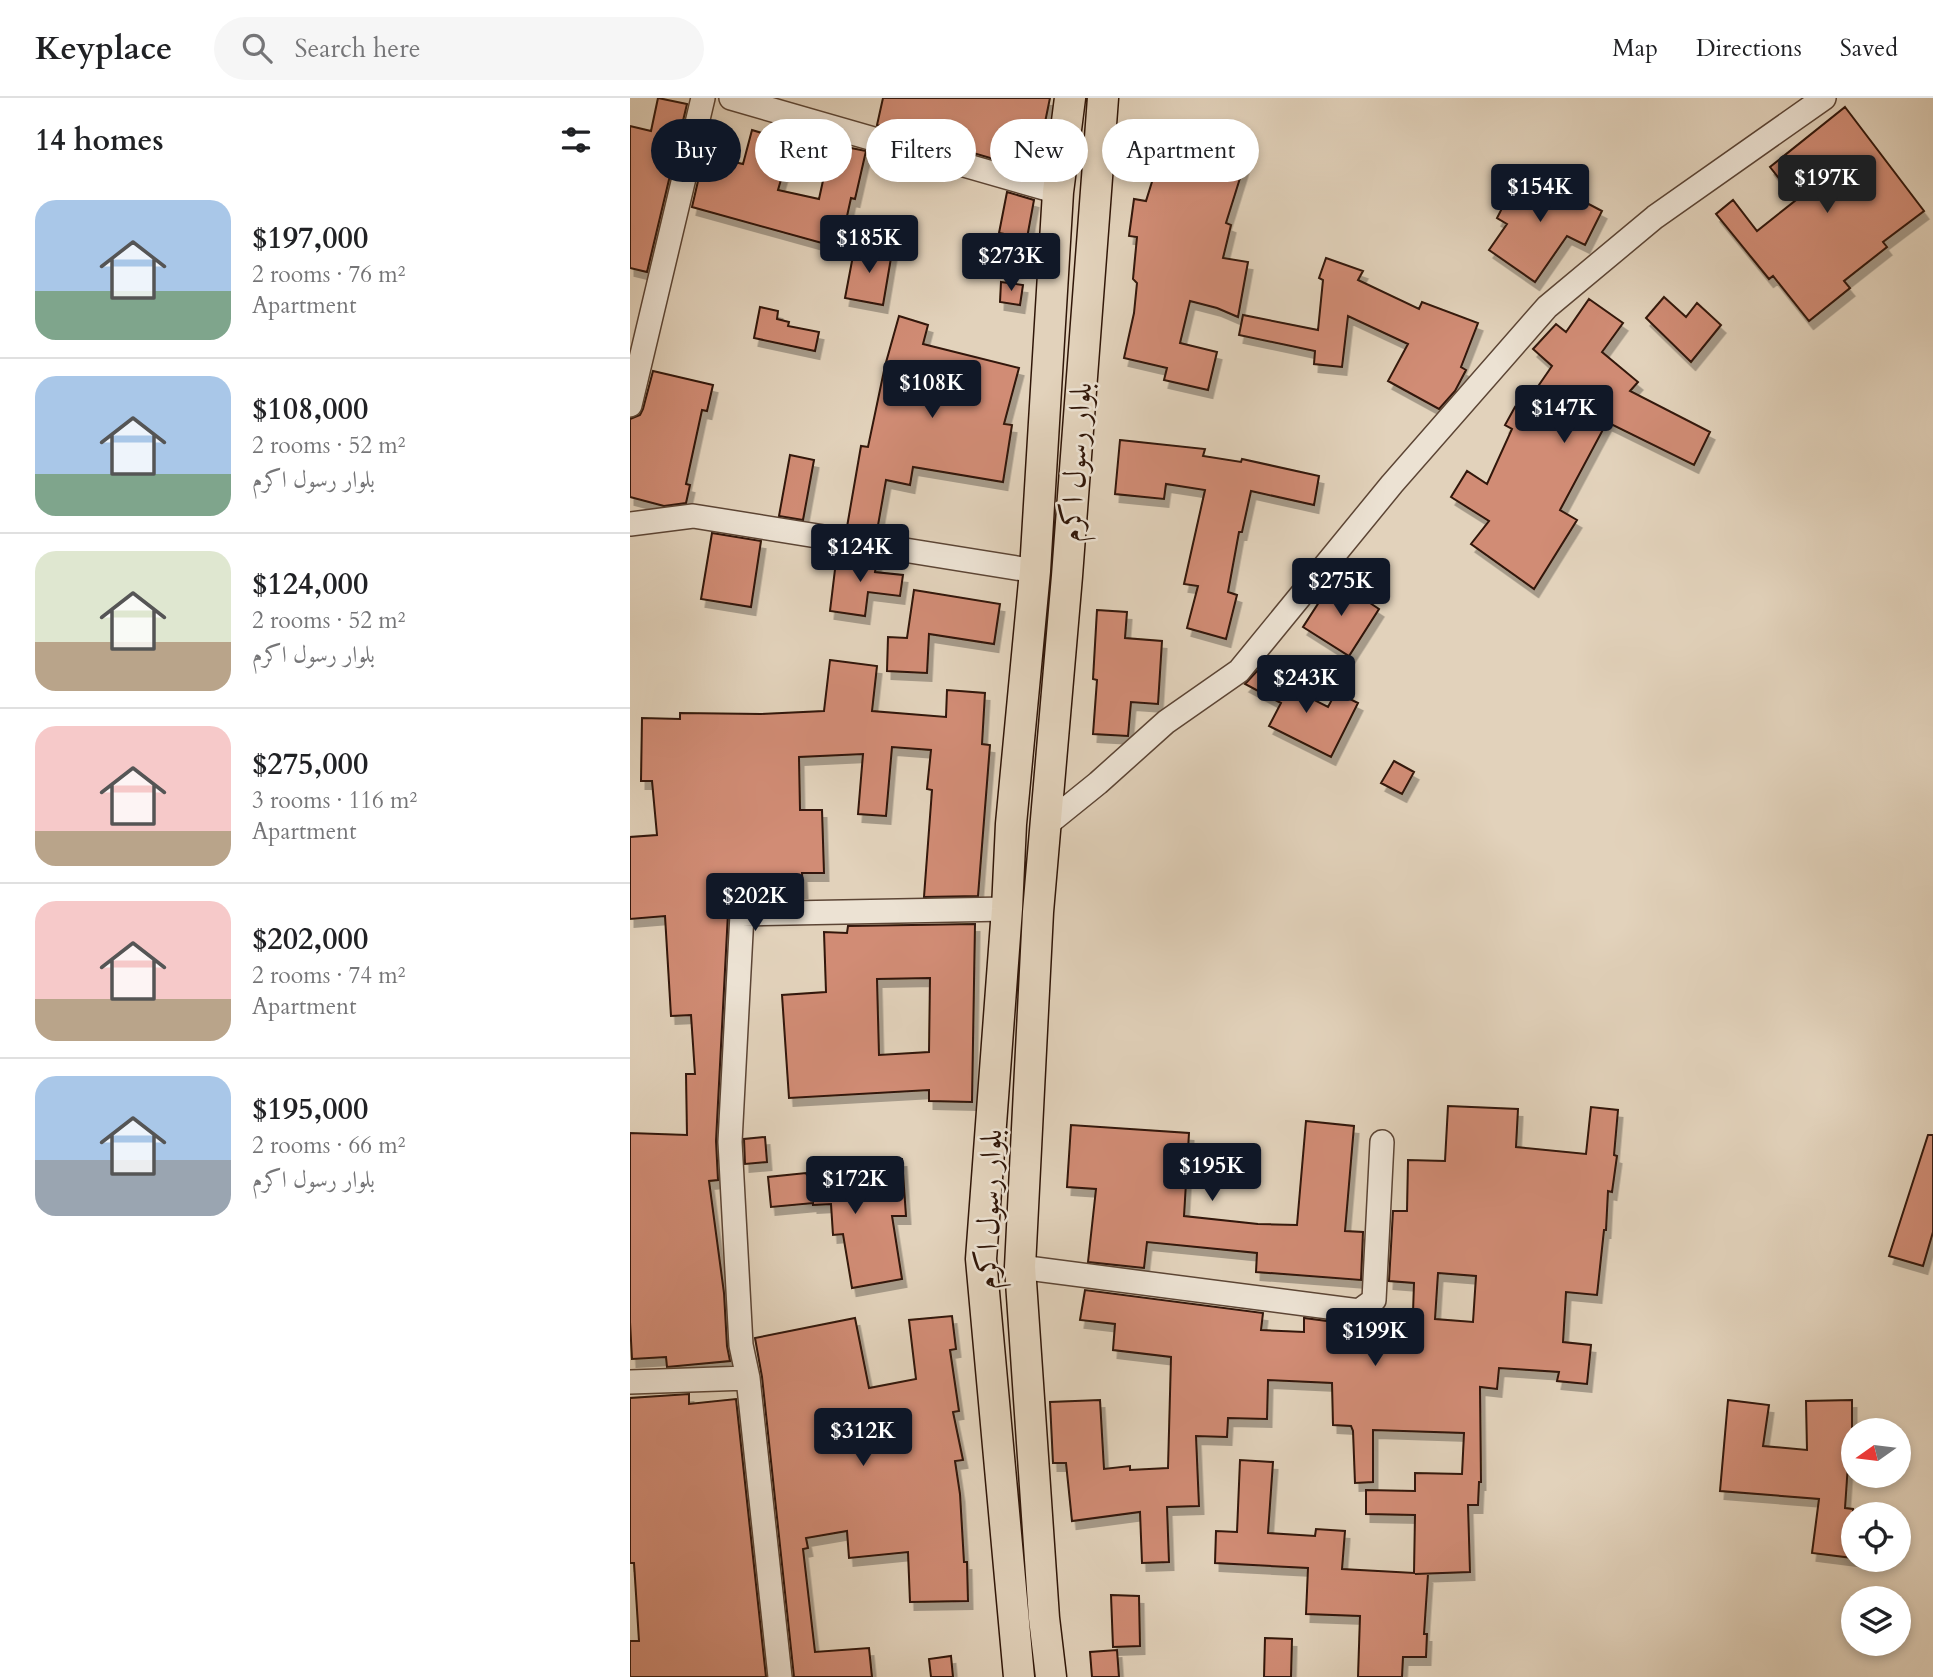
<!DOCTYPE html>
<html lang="en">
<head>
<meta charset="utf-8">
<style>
	body { margin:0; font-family:Cardo,Amiri,serif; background:#f6f6f6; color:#202124; height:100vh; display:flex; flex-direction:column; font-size:26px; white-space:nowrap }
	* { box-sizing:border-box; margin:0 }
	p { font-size:23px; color:#757577 }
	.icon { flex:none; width:38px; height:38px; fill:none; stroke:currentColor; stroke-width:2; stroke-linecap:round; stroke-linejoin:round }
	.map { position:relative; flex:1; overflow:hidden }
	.drawer { display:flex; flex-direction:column; background:#fff; width:630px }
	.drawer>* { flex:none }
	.hud { position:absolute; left:21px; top:21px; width:665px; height:63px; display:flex; gap:14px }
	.needle { width:46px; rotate:256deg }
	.fabs { position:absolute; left:1211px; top:1320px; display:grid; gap:14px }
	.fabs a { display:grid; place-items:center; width:70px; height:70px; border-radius:50%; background:#fff; box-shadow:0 4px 10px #0003; font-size:35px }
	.price { position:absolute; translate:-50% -60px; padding:0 16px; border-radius:7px; background:#111827; color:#fff; font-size:23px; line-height:46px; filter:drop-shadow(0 2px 4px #0008) }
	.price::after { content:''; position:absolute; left:50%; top:42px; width:21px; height:16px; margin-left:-10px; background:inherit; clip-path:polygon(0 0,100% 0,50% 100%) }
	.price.on { background:#222; color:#fff }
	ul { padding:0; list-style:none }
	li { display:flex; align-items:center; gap:21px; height:175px; padding:0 35px }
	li+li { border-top:2px solid #e0e0e0 }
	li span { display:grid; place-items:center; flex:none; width:196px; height:140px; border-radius:21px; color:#555 }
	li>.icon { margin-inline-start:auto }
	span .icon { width:84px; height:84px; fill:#fffc; stroke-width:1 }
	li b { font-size:30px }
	h2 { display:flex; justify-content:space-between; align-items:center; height:84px; padding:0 35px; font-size:30px }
	.tag { padding:0 24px; border-radius:32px; background:#fff; box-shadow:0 4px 10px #0003; font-size:24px; line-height:63px }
	.tag.on { background:#111827; color:#fff }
	header { display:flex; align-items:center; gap:42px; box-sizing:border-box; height:98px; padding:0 35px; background:#fff; border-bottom:2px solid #e0e0e0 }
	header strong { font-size:33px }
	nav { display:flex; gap:38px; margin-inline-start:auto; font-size:24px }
	.search { width:490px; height:63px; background:#f6f6f6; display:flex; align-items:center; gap:18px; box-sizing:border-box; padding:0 24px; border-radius:38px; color:#757577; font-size:26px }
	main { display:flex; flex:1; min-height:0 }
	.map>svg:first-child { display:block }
	.building { fill:#d18c74; stroke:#301608; stroke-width:2; fill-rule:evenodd; filter:url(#shadow) }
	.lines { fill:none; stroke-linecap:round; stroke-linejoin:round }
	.minor-casing { stroke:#5c4535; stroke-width:26 }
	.major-casing { stroke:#301608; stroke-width:33 }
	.minor { stroke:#ece2d3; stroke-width:23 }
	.major { stroke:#e2d2bb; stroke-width:30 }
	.labels { text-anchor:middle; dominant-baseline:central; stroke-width:5; stroke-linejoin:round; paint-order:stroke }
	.street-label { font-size:30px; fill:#301608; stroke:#ece2d3 }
</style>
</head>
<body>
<header>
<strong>Keyplace</strong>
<div class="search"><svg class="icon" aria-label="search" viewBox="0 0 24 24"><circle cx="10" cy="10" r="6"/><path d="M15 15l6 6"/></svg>Search here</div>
<nav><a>Map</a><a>Directions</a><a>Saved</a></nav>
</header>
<main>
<section class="drawer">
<h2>14 homes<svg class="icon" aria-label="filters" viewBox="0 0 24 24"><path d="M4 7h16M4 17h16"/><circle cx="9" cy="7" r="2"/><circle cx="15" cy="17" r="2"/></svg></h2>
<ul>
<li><span style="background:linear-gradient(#a9c7e8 65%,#7fa58c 0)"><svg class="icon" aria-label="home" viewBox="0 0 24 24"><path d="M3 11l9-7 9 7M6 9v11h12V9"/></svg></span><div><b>$197,000</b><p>2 rooms · 76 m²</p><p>Apartment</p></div></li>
<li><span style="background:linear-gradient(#a9c7e8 70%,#7fa58c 0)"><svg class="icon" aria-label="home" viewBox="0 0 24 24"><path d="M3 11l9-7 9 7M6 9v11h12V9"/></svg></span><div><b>$108,000</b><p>2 rooms · 52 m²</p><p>بلوار رسول اکرم</p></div></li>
<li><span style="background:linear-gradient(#dfe7d0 65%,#b9a48a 0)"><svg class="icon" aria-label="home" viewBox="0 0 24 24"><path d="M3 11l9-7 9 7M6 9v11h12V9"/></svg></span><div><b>$124,000</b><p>2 rooms · 52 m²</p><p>بلوار رسول اکرم</p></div></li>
<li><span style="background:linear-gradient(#f6c9c9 75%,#b9a48a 0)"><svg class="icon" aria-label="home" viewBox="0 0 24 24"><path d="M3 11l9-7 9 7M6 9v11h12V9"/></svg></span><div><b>$275,000</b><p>3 rooms · 116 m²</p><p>Apartment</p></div></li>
<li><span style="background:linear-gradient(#f6c9c9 70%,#b9a48a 0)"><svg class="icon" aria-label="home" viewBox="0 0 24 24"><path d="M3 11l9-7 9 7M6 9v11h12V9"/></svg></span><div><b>$202,000</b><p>2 rooms · 74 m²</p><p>Apartment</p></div></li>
<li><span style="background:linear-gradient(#a9c7e8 60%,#9aa5b1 0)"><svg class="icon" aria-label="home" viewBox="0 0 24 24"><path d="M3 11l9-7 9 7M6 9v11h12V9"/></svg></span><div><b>$195,000</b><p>2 rooms · 66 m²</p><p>بلوار رسول اکرم</p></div></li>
</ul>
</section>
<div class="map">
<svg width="1303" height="1579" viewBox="0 0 1303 1579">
	<defs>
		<filter id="shadow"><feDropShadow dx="4.5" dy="8" stdDeviation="0" flood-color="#0004"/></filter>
	</defs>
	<rect width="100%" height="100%" fill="#e2d2bb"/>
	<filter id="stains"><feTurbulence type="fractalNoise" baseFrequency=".00286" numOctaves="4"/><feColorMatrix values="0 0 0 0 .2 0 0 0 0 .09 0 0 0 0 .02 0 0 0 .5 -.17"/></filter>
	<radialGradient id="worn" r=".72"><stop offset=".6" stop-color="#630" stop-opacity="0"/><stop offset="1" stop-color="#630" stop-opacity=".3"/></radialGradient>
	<path class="building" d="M28,0L57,6L17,174L0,170V28L21,33Z
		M253,0H420L405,73L247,27Z
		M1215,9L1294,113L1253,144L1257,149L1214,183L1220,190L1179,223L1143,178L1139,181L1086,116L1103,102L1127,133L1166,102L1140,69Z
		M122,32L162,44L148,92L189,101L201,46L236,53L225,101L221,100L210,150L62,109L74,57L113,66Z
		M571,47L616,61L596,125L601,127L593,160L618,164L608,219L587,210L560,203L550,245L587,254L578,292L534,282L537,270L494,260L504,215L507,185L503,181L507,139L499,138L504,101L516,103L530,58L564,69Z
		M892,71L972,113L955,147L937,138L905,184L859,152L877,126L867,120Z
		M377,94L404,102L397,140L369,135Z
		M225,147L262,154L253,207L215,200Z
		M696,160L733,173L728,182L789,211L792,204L848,225L831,269L836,272L825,293L809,311L758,283L778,246L718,218L712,269L684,266L685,253L609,237L613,217L688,232L693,182L689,180Z
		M371,184L393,187L390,207L370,204Z
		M1034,199L1056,219L1067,205L1091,227L1061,264L1016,220Z
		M959,201L993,225L972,254L1008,284L1000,293L1080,334L1064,367L977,324L930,412L947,422L904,491L841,446L859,423L821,399L837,373L857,386L882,331L875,327L885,309L891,313L922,268L903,251L926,226L936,234Z
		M130,209L148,213L147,221L159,224L158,228L189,234L185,253L124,240Z
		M269,218L298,227L293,246L389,270L374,326L382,327L373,384L283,369L280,387L256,382L247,433L217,429L231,348L238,349L255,268Z
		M23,273L83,287L77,313L72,312L56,386L60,387L56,405L34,408L0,399V321L10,317L13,311Z
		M490,342L575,351L573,358L611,364L612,361L689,378L684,407L621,393L612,434H609L598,494L607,497L596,541L557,530L568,488L554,486L575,392L536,386L534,401L485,396Z
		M160,357L184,362L173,422L149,418Z
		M82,435L131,443L121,509L71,501Z
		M207,455L247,462L245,474L273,477L270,498L238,494L235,518L200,513Z
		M704,481L749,511L719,558L673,529Z
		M284,492L370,506L364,546L299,536L297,575L257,573L258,539L277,540Z
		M467,512L497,514L495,540L532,543L528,606L501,604L498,638L463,636L467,582L463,581Z
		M200,562L247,568L242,613L316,619L317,592L355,595L352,646L360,647L348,798L294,799L302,692L297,691L301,652L262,649L256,718L228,716L233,656L169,659L170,712H192L194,775H172L173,792L104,794L105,804L98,815L86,1043L88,1082L79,1083L94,1195L97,1248L100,1263L37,1269L36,1259L2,1261L0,1224V1035L57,1037L56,976H65L61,917L41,918L35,818L0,821V739L27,737L22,683H11L12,620L50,621V615L131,616L194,613Z
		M627,573L698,609L706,594L728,605L701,659L639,628L651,605L615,586Z
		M764,663L784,674L772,696L751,685Z
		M345,826L342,1004L299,1003V992L159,1000L152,897L196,894L194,834L217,835L218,828ZM300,880L299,954L249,957L247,881Z
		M818,1008L888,1011L886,1049L956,1056L961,1009L988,1012L984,1057L987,1058L982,1094L978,1093L976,1132H974L967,1197L936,1194L933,1244L961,1247L957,1286L927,1283L929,1274L869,1270L867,1291L850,1289L851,1384H849L848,1407H838L840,1474L785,1476H798L794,1536H797L796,1559H773L772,1579H728L730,1518L676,1516L678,1470L585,1465L586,1433L607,1434L610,1362L643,1364L638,1435L685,1438L686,1431L715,1433L712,1471L784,1475L785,1417L736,1416V1392L785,1393V1375L832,1376L834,1335L743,1332V1384L725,1385L723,1333L721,1328L703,1327L702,1285L638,1282L637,1321L598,1320L597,1339L566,1338L569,1408L537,1409L539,1464L512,1465L510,1414L442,1423L436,1365H423L420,1304L470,1302L474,1371L500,1368V1372L538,1370L541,1259L483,1252L485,1226L450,1222L455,1192L633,1215L631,1232L674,1234V1220L727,1227L737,1224L750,1215H783L784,1185L759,1183L763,1113H777L778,1062L815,1063ZM808,1175L846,1178L843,1224L805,1221Z
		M676,1023L724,1028L715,1133L733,1134L731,1182L626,1174L627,1155L517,1144L514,1170L458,1164L466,1091L437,1089L441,1027L559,1035L554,1118L628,1126L667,1127Z
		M1298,1037H1303V1134L1293,1168L1259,1158Z
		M135,1039L137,1064L115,1066L114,1041Z
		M272,1061L276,1118H262L272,1181L222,1190L213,1136L203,1137L201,1106L183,1107V1105L141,1109L138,1079L176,1075L177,1077L213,1075V1081L255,1078L254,1062Z
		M322,1218L326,1251L320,1252L329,1313L323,1314L333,1362L325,1363L330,1396L334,1464H337L338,1503L280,1504L278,1454L219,1460L217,1433L176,1440L178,1450L173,1451L185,1554L239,1550L242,1579H164L132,1279L125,1240L225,1220L239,1290L286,1281L279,1222Z
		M59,1296V1306L106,1301L136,1579H0V1543H9L4,1465H0V1300Z
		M1098,1302L1139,1307L1133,1348L1177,1352L1176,1303L1222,1302V1337H1220L1215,1410L1223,1411V1460L1182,1455L1189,1401L1090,1393Z
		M481,1497L509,1498L510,1548L483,1549Z
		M635,1540L662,1541L661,1579H634Z
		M487,1552L489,1579H462L460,1554Z
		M321,1558L323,1579H301L299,1561Z"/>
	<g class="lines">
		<g class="minor-casing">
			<path id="minor" d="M101,0L428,94
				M0,307L73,0
				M0,426L63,418L405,473
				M416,727L468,685L536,624L609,573L762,386L917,209L1025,119L1194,0
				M390,1169L729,1213L744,1202L752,1044
				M0,1284L118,1280
				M150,1579L118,1280L111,1247L100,1044L112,816L377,811"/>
		</g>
		<g class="major-casing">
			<path id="major" d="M389,1579L351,1161L377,811L381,726L405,473L428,94L440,0
				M421,1579L414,1520L390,1169L408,814L437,478L473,0"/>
		</g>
		<use href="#minor" class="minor"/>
		<use href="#major" class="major"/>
	</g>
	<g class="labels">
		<g class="street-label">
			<text transform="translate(446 364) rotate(-86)">بلوار رسول اکرم</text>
			<text transform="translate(359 1111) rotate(-88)">بلوار رسول اکرم</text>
		</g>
	</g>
	<rect width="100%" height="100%" filter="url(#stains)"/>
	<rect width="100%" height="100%" fill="url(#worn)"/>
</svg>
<div class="fabs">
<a><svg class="needle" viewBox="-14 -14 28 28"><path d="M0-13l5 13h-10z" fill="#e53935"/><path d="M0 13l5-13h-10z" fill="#757577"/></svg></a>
<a><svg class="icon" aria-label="locate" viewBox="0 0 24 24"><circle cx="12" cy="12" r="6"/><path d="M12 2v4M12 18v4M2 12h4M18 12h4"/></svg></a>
<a><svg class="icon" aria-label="layers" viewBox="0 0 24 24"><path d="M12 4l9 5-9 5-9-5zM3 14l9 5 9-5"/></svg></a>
</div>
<b class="price on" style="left:1197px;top:117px">$197K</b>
<b class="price" style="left:910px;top:126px">$154K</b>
<b class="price" style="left:239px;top:177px">$185K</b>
<b class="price" style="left:381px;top:195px">$273K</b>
<b class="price" style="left:302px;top:322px">$108K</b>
<b class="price" style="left:934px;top:347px">$147K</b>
<b class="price" style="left:230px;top:486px">$124K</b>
<b class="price" style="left:711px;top:520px">$275K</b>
<b class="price" style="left:676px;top:617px">$243K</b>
<b class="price" style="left:125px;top:835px">$202K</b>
<b class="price" style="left:582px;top:1105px">$195K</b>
<b class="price" style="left:225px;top:1118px">$172K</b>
<b class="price" style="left:745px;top:1270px">$199K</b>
<b class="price" style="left:233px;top:1370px">$312K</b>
<div class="hud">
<a class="tag on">Buy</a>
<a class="tag">Rent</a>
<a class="tag">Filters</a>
<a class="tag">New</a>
<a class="tag">Apartment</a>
</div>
</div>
</main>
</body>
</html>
